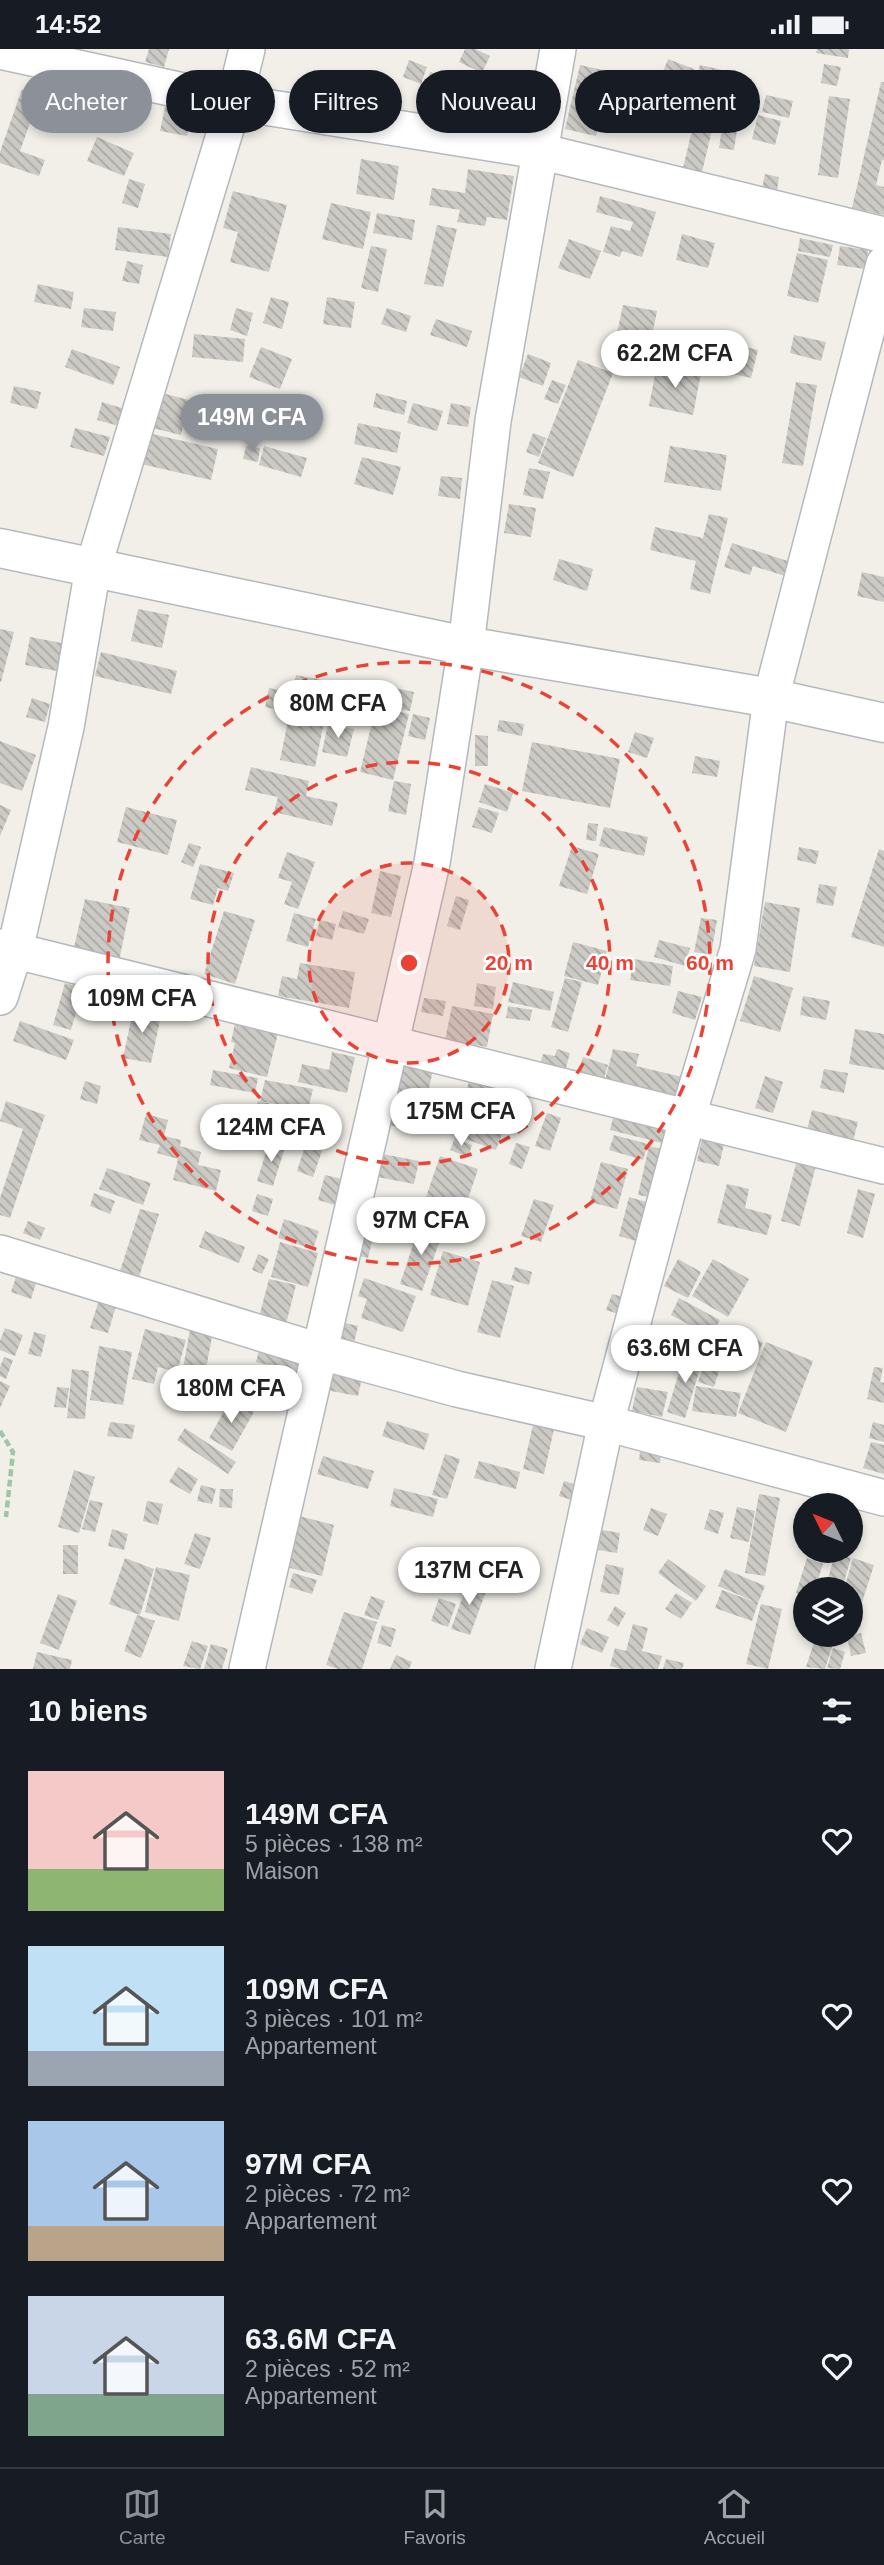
<!DOCTYPE html>
<html lang="fr">
<head>
<meta charset="utf-8">
<style>
	body { margin:0; font-family:Helvetica,sans-serif; background:#242831; color:#f1f3f6; height:100vh; display:flex; flex-direction:column; font-size:26px; white-space:nowrap }
	* { box-sizing:border-box; margin:0 }
	p { font-size:23px; color:#9ea1a6 }
	.icon { flex:none; width:38px; height:38px; fill:none; stroke:currentColor; stroke-width:2; stroke-linecap:round; stroke-linejoin:round }
	.map { position:relative; height:1620px; overflow:hidden }
	.side { display:flex; flex-direction:column; background:#171b24; flex:1 }
	.side>* { flex:none }
	.guide { position:absolute; left:21px; top:21px; width:844px; height:63px; display:flex; gap:14px }
	.needle { width:46px; rotate:313deg }
	.buttons { position:absolute; left:793px; top:1444px; display:grid; gap:14px }
	.buttons a { display:grid; place-items:center; width:70px; height:70px; border-radius:50%; background:#171b24; box-shadow:0 4px 10px #0003; font-size:35px }
	.price { position:absolute; translate:-50% -60px; padding:0 16px; border-radius:24px; background:#fff; color:#222; font-size:23px; line-height:46px; filter:drop-shadow(0 2px 4px #0008) }
	.price::after { content:''; position:absolute; left:50%; top:42px; width:21px; height:16px; margin-left:-10px; background:inherit; clip-path:polygon(0 0,100% 0,50% 100%) }
	.price.selected { background:#8c9099; color:#fff }
	ul { padding:0; list-style:none }
	li { display:flex; align-items:center; gap:21px; height:175px; padding:0 28px }
	li span { display:grid; place-items:center; flex:none; width:196px; height:140px; border-radius:0px; color:#555 }
	li>.icon { margin-inline-start:auto }
	span .icon { width:84px; height:84px; fill:#fffc; stroke-width:1 }
	li b { font-size:30px }
	h2 { display:flex; justify-content:space-between; align-items:center; height:84px; padding:0 28px; font-size:30px }
	.tag { padding:0 24px; border-radius:32px; background:#171b24; box-shadow:0 4px 10px #0003; font-size:24px; line-height:63px }
	.tag.selected { background:#8c9099; color:#fff }
	.status { display:flex; justify-content:space-between; align-items:center; height:49px; padding:0 35px; background:#171b24; direction:ltr }
	.status svg { height:19px; fill:currentColor }
	.menu { display:flex; justify-content:space-around; align-items:center; height:98px; border-top:2px solid #363941; background:#171b24; font-size:19px; color:#9ea1a6 }
	.menu a { display:grid; justify-items:center; gap:4px }
	.menu .selected { color:#8c9099 }
	.map>svg:first-child { display:block }
	.building { fill:url(#building-back-hatch) }
	.lines { fill:none; stroke-linecap:round; stroke-linejoin:round }
	.minor-casing { stroke:#b5b8bc; stroke-width:38 }
	.tertiary-casing { stroke:#b5b8bc; stroke-width:41 }
	.path { stroke:#9cc7a9; stroke-width:4.5; stroke-dasharray:7 3.5; stroke-linecap:butt }
	.minor { stroke:#fff; stroke-width:35 }
	.tertiary { stroke:#fff; stroke-width:38 }
	.ring { fill:none; stroke:#ea4335; stroke-width:3.5; stroke-dasharray:12 9 }
	.centre { fill:#ea4335; stroke:#fff; stroke-width:3.5 }
	.ring-label { font-size:21px; text-anchor:middle; font-weight:bold; fill:#ea4335; stroke:#fff; stroke-width:5; stroke-linejoin:round; paint-order:stroke }
</style>
</head>
<body>
<div class="status"><b>14:52</b><svg viewBox="0 0 49 12"><path d="M0 12V9h3v3zM5 12V6h3v6zM10 12V3h3v9zM15 12V0h3v12zM26 1h20v11H26zM47 4h2v5h-2z"/></svg></div>
<div class="map">
<svg width="884" height="1620" viewBox="0 0 884 1620">
	<defs>
		<pattern id="building-back-hatch" width="6" height="6" patternUnits="userSpaceOnUse" patternTransform="scale(1.75)"><rect width="6" height="6" fill="#cccac5"/><path d="M-1 5l2 2M0 0l6 6M5-1l2 2" fill="none" stroke="#a9a8a4"/></pattern>
	</defs>
	<rect width="100%" height="100%" fill="#f1efe8"/>
	<path class="building" d="M149,0H169L164,18L145,13Z
		M465,0H475L490,7L482,24L459,13Z
		M817,0H849L848,9L816,4Z
		M668,10L694,20L689,35L662,25Z
		M409,11L427,18L421,35L403,28Z
		M824,15L841,18L837,37L821,34Z
		M580,16L611,23L596,87L565,80Z
		M700,16L744,26L736,63L691,52Z
		M430,23L456,31L441,79L414,71Z
		M314,27L333,34L327,50L308,43Z
		M881,33H884V112L882,111L876,136L884,138V166L852,159Z
		M22,40L40,46L20,102L45,111L39,127L0,114V103Z
		M766,46L793,52L789,69L762,63Z
		M829,47L850,50L838,129L818,126Z
		M126,57L138,60L133,74L121,70Z
		M165,58L192,62L187,87L160,82Z
		M724,66L739,67L734,101L719,99Z
		M758,66L781,72L775,96L752,90Z
		M693,77L712,81L702,123L683,119Z
		M97,88L134,104L124,127L87,112Z
		M361,110L399,117L394,151L356,145Z
		M468,120L514,127L507,171L487,168L485,177L457,173L460,161L429,156L432,139L465,144Z
		M765,125L779,128L777,142L762,139Z
		M129,130L145,135L138,159L122,154Z
		M233,142L287,156L269,223L230,213L238,183L223,179Z
		M600,147L656,163L642,208L622,202L620,208L603,203L611,177L630,182L633,173L596,163Z
		M331,154L371,163L363,200L322,190Z
		M377,164L415,171L412,191L373,184Z
		M437,176L457,180L443,238L424,235Z
		M118,178L171,185L168,208L115,201Z
		M682,185L715,194L708,219L676,211Z
		M800,189L833,196L830,208L798,202Z
		M569,190L601,202L590,230L558,219Z
		M371,197L387,200L378,243L361,239Z
		M840,197L868,201L865,220L837,216Z
		M797,204L828,211L818,254L787,247Z
		M127,212L143,216L139,235L122,232Z
		M38,235L74,243L71,260L34,253Z
		M271,248L289,253L282,280L263,274Z
		M327,248L355,253L351,279L323,275Z
		M623,256L657,262L649,301L615,294Z
		M84,259L116,263L113,282L81,278Z
		M236,259L253,264L247,287L230,281Z
		M387,259L411,267L406,283L381,275Z
		M436,270L472,282L467,298L430,286Z
		M194,285L245,290L243,313L192,308Z
		M794,286L826,293L821,312L790,304Z
		M717,291L758,301L751,329L711,320Z
		M261,298L292,310L280,340L249,328Z
		M72,300L120,318L113,336L65,318Z
		M528,305L551,314L543,337L519,328Z
		M578,311L613,324L573,428L538,414Z
		M657,316L701,324L693,366L649,357Z
		M552,331L566,336L558,355L544,350Z
		M796,333L817,336L803,417L782,414Z
		M14,337L41,343L37,360L10,354Z
		M158,343L189,351L181,386L148,378Z
		M376,344L407,352L404,366L373,358Z
		M102,353L125,360L119,377L97,371Z
		M413,354L443,362L437,382L407,374Z
		M451,354L471,358L468,378L447,375Z
		M358,374L401,383L397,404L354,395Z
		M75,379L110,388L104,407L70,398Z
		M148,384L218,400L211,431L141,415Z
		M533,384L546,389L539,408L526,403Z
		M246,397L260,399L258,413L243,410Z
		M264,397L307,409L301,428L259,416Z
		M670,397L727,406L721,442L664,433Z
		M362,408L401,418L393,446L354,435Z
		M529,419L550,423L543,450L523,446Z
		M441,427L462,429L460,450L438,447Z
		M509,455L536,459L531,488L504,484Z
		M709,465L728,469L710,545L690,540L696,512L650,501L655,478L703,489Z
		M732,494L803,517L798,531L753,517L750,526L724,518Z
		M559,510L593,520L587,542L553,531Z
		M862,523L884,528V553L857,547Z
		M138,560L169,566L162,599L131,592Z
		M0,580L14,583L1,633H0Z
		M30,588L67,595L62,623L25,616Z
		M101,603L177,622L171,645L95,627Z
		M296,626L343,635L340,651L293,641Z
		M390,638L414,643L410,662L386,657Z
		M269,639L357,657L354,677L265,658Z
		M32,649L50,655L45,673L26,668Z
		M376,657L409,665L393,731L360,723Z
		M413,665L430,669L425,691L408,687Z
		M289,667L324,673L315,718L280,711Z
		M499,671L524,675L522,687L497,682Z
		M328,675L354,680L347,708L322,703Z
		M635,683L654,689L647,709L628,703Z
		M475,686L488,687V717H475Z
		M0,692L36,706L22,742L0,734Z
		M532,693L620,710L610,759L522,742Z
		M695,707L720,712L717,728L692,724Z
		M251,718L309,732L306,747L338,754L332,777L274,763L278,748L245,741Z
		M394,732L411,735L406,766L388,762Z
		M485,735L513,744L507,763L479,753Z
		M0,756L11,761L0,787Z
		M126,758L177,771L168,806L117,793Z
		M479,758L499,764L492,784L472,778Z
		M588,774L598,775L596,792L586,791Z
		M604,778L648,788L644,807L599,797Z
		M189,794L201,798L193,818L181,813Z
		M572,797L599,805L587,845L559,837Z
		M799,798L819,802L816,815L797,811Z
		M879,800L884,802V898L851,888Z
		M287,803L315,813L298,860L284,855L292,833L278,829Z
		M200,815L234,824L228,842L218,839L213,856L190,850Z
		M380,822L401,827L391,868L371,864Z
		M819,835L837,838L833,857L816,854Z
		M456,847L469,851L460,881L447,877Z
		M85,850L130,859L119,912L73,903Z
		M765,853L800,859L790,923L754,917Z
		M224,862L255,871L235,935L204,925Z
		M343,862L369,870L364,885L338,878Z
		M294,864L316,870L308,898L286,892Z
		M701,869L717,871L711,906L694,903Z
		M320,871L336,875L332,891L316,887Z
		M659,891L690,899L685,917L654,908Z
		M573,893L607,902L598,936L564,927Z
		M634,910L673,917L670,937L630,931Z
		M300,914L355,923L349,959L278,947L282,927L297,930Z
		M754,927L793,939L780,983L740,972Z
		M565,929L582,933L568,983L551,978Z
		M513,933L554,943L550,962L508,953Z
		M65,934L83,939L71,981L53,976Z
		M477,934L496,938L493,960L474,957Z
		M678,942L702,948L695,971L672,964Z
		M803,947L830,952L826,971L800,966Z
		M424,949L446,952L443,967L421,963Z
		M134,957L162,962L151,1014L123,1009Z
		M452,957L493,965L487,998L445,991Z
		M508,957L532,961L530,972L506,969Z
		M20,972L74,991L66,1011L13,992Z
		M235,974L278,984L267,1028L229,1019L235,994L231,993Z
		M855,980L884,985V1021L849,1015Z
		M557,1000L570,1004L564,1026L539,1019L543,1005L555,1007Z
		M613,1000L639,1005L636,1017L682,1028L677,1051L604,1035Z
		M332,1003L355,1008L347,1044L298,1033L302,1015L329,1021Z
		M583,1008L608,1016L603,1033L578,1026Z
		M399,1009L434,1017L419,1083L377,1073Z
		M824,1020L848,1024L844,1044L820,1039Z
		M213,1021L258,1029L255,1044L210,1036Z
		M471,1024L528,1039L523,1058L505,1053L500,1070L480,1065L484,1048L466,1044Z
		M765,1027L783,1033L773,1064L755,1059Z
		M265,1031L313,1040L308,1061L260,1052Z
		M85,1032L101,1037L97,1055L80,1050Z
		M6,1052L45,1066L10,1169L0,1166V1149L23,1080L0,1072Z
		M258,1052L281,1057L275,1083L252,1077Z
		M812,1061L858,1073L853,1092L807,1081Z
		M547,1064L561,1069L550,1102L535,1097Z
		M146,1065L168,1071L164,1087L181,1091L180,1097L201,1103L198,1116L221,1121L216,1142L173,1131L178,1110L157,1104L160,1096L139,1091Z
		M614,1065L666,1077L662,1094L610,1081Z
		M459,1066L503,1082L496,1101L451,1085Z
		M703,1085L725,1091L719,1117L697,1112Z
		M614,1086L648,1095L643,1111L609,1101Z
		M455,1089L472,1096L468,1108L450,1101Z
		M269,1094L285,1098L273,1137L257,1132Z
		M306,1094L323,1099L313,1128L297,1122Z
		M516,1094L530,1098L522,1120L509,1115Z
		M649,1097L665,1101L654,1149L638,1146Z
		M372,1103L419,1112L414,1135L367,1126Z
		M440,1107L478,1120L464,1162L426,1148Z
		M797,1111L816,1117L800,1177L781,1172Z
		M601,1113L628,1120L617,1160L590,1153Z
		M107,1119L151,1134L143,1156L99,1140Z
		M325,1126L342,1130L335,1156L318,1151Z
		M727,1135L749,1140L745,1159L772,1166L767,1186L717,1174Z
		M858,1140L875,1145L863,1189L847,1184Z
		M94,1144L115,1152L110,1165L90,1157Z
		M257,1145L273,1150L268,1167L252,1162Z
		M629,1148L650,1154L639,1193L619,1187Z
		M534,1150L554,1156L541,1193L521,1187Z
		M140,1160L159,1165L139,1228L120,1222Z
		M397,1165L411,1169L407,1185L392,1182Z
		M284,1170L319,1182L313,1200L278,1189Z
		M28,1172L45,1179L40,1191L23,1184Z
		M359,1172L376,1176L368,1209L351,1205Z
		M420,1175L443,1183L422,1242L400,1235Z
		M205,1182L245,1198L239,1214L199,1198Z
		M280,1193L318,1204L308,1238L271,1228Z
		M443,1202L480,1213L468,1257L430,1246Z
		M258,1205L269,1210L262,1225L252,1221Z
		M678,1210L701,1223L688,1249L664,1237Z
		M713,1210L749,1230L728,1268L692,1247Z
		M515,1218L532,1223L529,1236L511,1231Z
		M19,1219L39,1225L31,1250L11,1243Z
		M364,1229L416,1247L403,1283L361,1269L367,1250L358,1247Z
		M269,1230L296,1236L286,1275L259,1268Z
		M492,1231L514,1237L500,1289L477,1283Z
		M102,1242L119,1247L108,1284L90,1279Z
		M612,1245L627,1249L622,1266L606,1261Z
		M679,1249L720,1271L711,1287L671,1266Z
		M337,1272L358,1277L354,1294L334,1289Z
		M191,1274L214,1277L201,1347L179,1342Z
		M730,1276L763,1294L753,1313L720,1294Z
		M5,1279L23,1286L15,1307L0,1301V1292Z
		M145,1280L186,1291L177,1323L158,1318L154,1335L132,1330Z
		M34,1283L46,1286L41,1308L28,1305Z
		M261,1293L306,1304L295,1346L276,1341L281,1319L256,1313Z
		M766,1293L813,1312L786,1383L738,1364Z
		M99,1297L132,1303L123,1356L90,1351Z
		M685,1304L703,1310L685,1369L667,1363Z
		M4,1308L13,1311L6,1330L0,1327V1318Z
		M704,1314L720,1319L714,1338L698,1333Z
		M874,1318L883,1319L880,1333L884,1334V1354L867,1350Z
		M72,1320L89,1322L85,1370L67,1369Z
		M330,1322L362,1329L358,1347L326,1341Z
		M0,1332L10,1337L0,1359Z
		M696,1337L741,1344L736,1368L692,1362Z
		M57,1338L69,1339L66,1359L54,1358Z
		M637,1338L668,1343L662,1368L632,1362Z
		M231,1350L254,1363L232,1402L209,1389Z
		M387,1372L429,1385L424,1401L382,1387Z
		M110,1373L135,1376L132,1390L107,1387Z
		M873,1373L884,1376V1393L869,1389Z
		M533,1376L554,1380L544,1425L523,1420Z
		M185,1379L236,1413L228,1425L177,1391Z
		M871,1393L884,1396V1425L863,1419Z
		M641,1395L662,1398L660,1414L639,1411Z
		M445,1405L460,1410L447,1450L432,1446Z
		M323,1407L374,1422L368,1440L317,1425Z
		M479,1412L520,1423L516,1440L474,1429Z
		M178,1418L198,1430L190,1445L169,1433Z
		M74,1421L95,1428L79,1484L58,1478Z
		M564,1432L577,1436L572,1451L559,1447Z
		M201,1436L216,1440L212,1455L197,1452Z
		M394,1439L438,1450L433,1468L390,1457Z
		M220,1440H233L232,1459L219,1458Z
		M759,1445L780,1449L765,1527L745,1524Z
		M90,1451L103,1454L95,1483L82,1480Z
		M147,1452L163,1455L158,1476L143,1472Z
		M737,1458L755,1462L749,1493L730,1489Z
		M651,1459L667,1465L658,1487L643,1481Z
		M710,1460L724,1464L718,1485L704,1480Z
		M295,1466L334,1476L322,1527L282,1517Z
		M112,1480L128,1485L124,1501L108,1497Z
		M602,1481L620,1484L617,1504L598,1501Z
		M195,1484L211,1489L200,1520L184,1515Z
		M63,1496H78V1525H63Z
		M835,1505L851,1509L842,1540H825Z
		M125,1509L154,1520L140,1566L109,1555Z
		M807,1509L823,1515L815,1540H805V1547L796,1544Z
		M853,1509L874,1516L858,1566L850,1564V1540H844Z
		M668,1510L706,1537L696,1552L658,1524Z
		M509,1514L535,1524L528,1540L503,1529Z
		M606,1515L624,1519L619,1546L600,1543Z
		M156,1518L190,1526L179,1572L145,1563Z
		M725,1520L765,1537L758,1554L718,1537Z
		M293,1524L317,1531L312,1545L289,1538Z
		M469,1530L488,1537L470,1586L451,1580Z
		M722,1541L758,1554L752,1572L715,1559Z
		M676,1544L692,1554L681,1570L665,1560Z
		M58,1545L77,1552L59,1601L40,1594Z
		M371,1547L385,1552L378,1571L364,1566Z
		M439,1549L456,1555L448,1578L431,1572Z
		M761,1555L782,1560L768,1620L746,1615Z
		M615,1557L626,1564L618,1578L607,1571Z
		M344,1563L377,1573L362,1620H338L326,1616Z
		M137,1566L155,1572L141,1609L124,1602Z
		M633,1575L648,1579L642,1602L662,1607L658,1620H620L610,1617L615,1599L626,1602Z
		M382,1576L396,1580L391,1598L377,1594Z
		M587,1579L609,1588L602,1604L580,1595Z
		M861,1584L866,1604L851,1607L847,1587Z
		M816,1587L834,1592L825,1620L806,1618Z
		M192,1592L208,1597L200,1620L183,1617Z
		M211,1595L228,1600L222,1620H204Z
		M833,1599L845,1603L840,1620L827,1619Z
		M37,1603L72,1611L70,1620H33Z
		M396,1606L412,1613L409,1620H390Z
		M666,1610L684,1614L682,1620H663Z"/>
	<g class="lines">
		<g class="minor-casing">
			<path id="minor" d="M0,2L234,53L539,102L884,186
				M0,898L884,1117
				M0,948L15,901L66,678L93,519L234,53L247,0
				M0,1204L322,1303L457,1340L606,1374L884,1449
				M247,1620L432,814L466,597L493,372L558,0
				M553,1620L606,1374L687,1070L738,900L771,649L884,215"/>
		</g>
		<g class="tertiary-casing">
			<path id="tertiary" d="M0,499L466,597L771,649L884,674"/>
		</g>
		<path class="path" d="M0,1382L13,1403L6,1468"/>
		<use href="#minor" class="minor"/>
		<use href="#tertiary" class="tertiary"/>
	</g>
	<circle cx="409" cy="914" r="100" fill="#ea4335" fill-opacity=".12"/>
	<g class="ring">
		<circle cx="409" cy="914" r="100"/>
		<circle cx="409" cy="914" r="201"/>
		<circle cx="409" cy="914" r="301"/>
	</g>
	<circle cx="409" cy="914" r="10" class="centre"/>
	<g class="ring-label">
		<text x="509" y="921">20 m</text>
		<text x="610" y="921">40 m</text>
		<text x="710" y="921">60 m</text>
	</g>
</svg>
<div class="buttons">
<a><svg class="needle" viewBox="-14 -14 28 28"><path d="M0-13l5 13h-10z" fill="#e53935"/><path d="M0 13l5-13h-10z" fill="#9ea1a6"/></svg></a>
<a><svg class="icon" aria-label="layers" viewBox="0 0 24 24"><path d="M12 4l9 5-9 5-9-5zM3 14l9 5 9-5"/></svg></a>
</div>
<b class="price" style="left:675px;top:341px">62.2M CFA</b>
<b class="price selected" style="left:252px;top:405px">149M CFA</b>
<b class="price" style="left:338px;top:691px">80M CFA</b>
<b class="price" style="left:142px;top:986px">109M CFA</b>
<b class="price" style="left:461px;top:1099px">175M CFA</b>
<b class="price" style="left:271px;top:1115px">124M CFA</b>
<b class="price" style="left:421px;top:1208px">97M CFA</b>
<b class="price" style="left:685px;top:1336px">63.6M CFA</b>
<b class="price" style="left:231px;top:1376px">180M CFA</b>
<b class="price" style="left:469px;top:1558px">137M CFA</b>
<div class="guide">
<a class="tag selected">Acheter</a>
<a class="tag">Louer</a>
<a class="tag">Filtres</a>
<a class="tag">Nouveau</a>
<a class="tag">Appartement</a>
</div>
</div>
<section class="side">
<h2>10 biens<svg class="icon" aria-label="filters" viewBox="0 0 24 24"><path d="M4 7h16M4 17h16"/><circle cx="9" cy="7" r="2"/><circle cx="15" cy="17" r="2"/></svg></h2>
<ul>
<li><span style="background:linear-gradient(#f6c9c9 70%,#8fb573 0)"><svg class="icon" aria-label="home" viewBox="0 0 24 24"><path d="M3 11l9-7 9 7M6 9v11h12V9"/></svg></span><div><b>149M CFA</b><p>5 pièces · 138 m²</p><p>Maison</p></div><svg class="icon" aria-label="heart" viewBox="0 0 24 24"><path d="M12 20l-8-8c-3-5 5-10 8-4 3-6 11-1 8 4z"/></svg></li>
<li><span style="background:linear-gradient(#bfe0f5 75%,#9aa5b1 0)"><svg class="icon" aria-label="home" viewBox="0 0 24 24"><path d="M3 11l9-7 9 7M6 9v11h12V9"/></svg></span><div><b>109M CFA</b><p>3 pièces · 101 m²</p><p>Appartement</p></div><svg class="icon" aria-label="heart" viewBox="0 0 24 24"><path d="M12 20l-8-8c-3-5 5-10 8-4 3-6 11-1 8 4z"/></svg></li>
<li><span style="background:linear-gradient(#a9c7e8 75%,#b9a48a 0)"><svg class="icon" aria-label="home" viewBox="0 0 24 24"><path d="M3 11l9-7 9 7M6 9v11h12V9"/></svg></span><div><b>97M CFA</b><p>2 pièces · 72 m²</p><p>Appartement</p></div><svg class="icon" aria-label="heart" viewBox="0 0 24 24"><path d="M12 20l-8-8c-3-5 5-10 8-4 3-6 11-1 8 4z"/></svg></li>
<li><span style="background:linear-gradient(#c9d6e8 70%,#7fa58c 0)"><svg class="icon" aria-label="home" viewBox="0 0 24 24"><path d="M3 11l9-7 9 7M6 9v11h12V9"/></svg></span><div><b>63.6M CFA</b><p>2 pièces · 52 m²</p><p>Appartement</p></div><svg class="icon" aria-label="heart" viewBox="0 0 24 24"><path d="M12 20l-8-8c-3-5 5-10 8-4 3-6 11-1 8 4z"/></svg></li>
</ul>
</section>
<nav class="menu">
<a class="selected"><svg class="icon" aria-label="map" viewBox="0 0 24 24"><path d="M3 6l6-2 6 2 6-2v14l-6 2-6-2-6 2zM9 4v14M15 6v14"/></svg>Carte</a>
<a><svg class="icon" aria-label="saved" viewBox="0 0 24 24"><path d="M7 4h10v16l-5-4-5 4z"/></svg>Favoris</a>
<a><svg class="icon" aria-label="home" viewBox="0 0 24 24"><path d="M3 11l9-7 9 7M6 9v11h12V9"/></svg>Accueil</a>
</nav>
</body>
</html>
